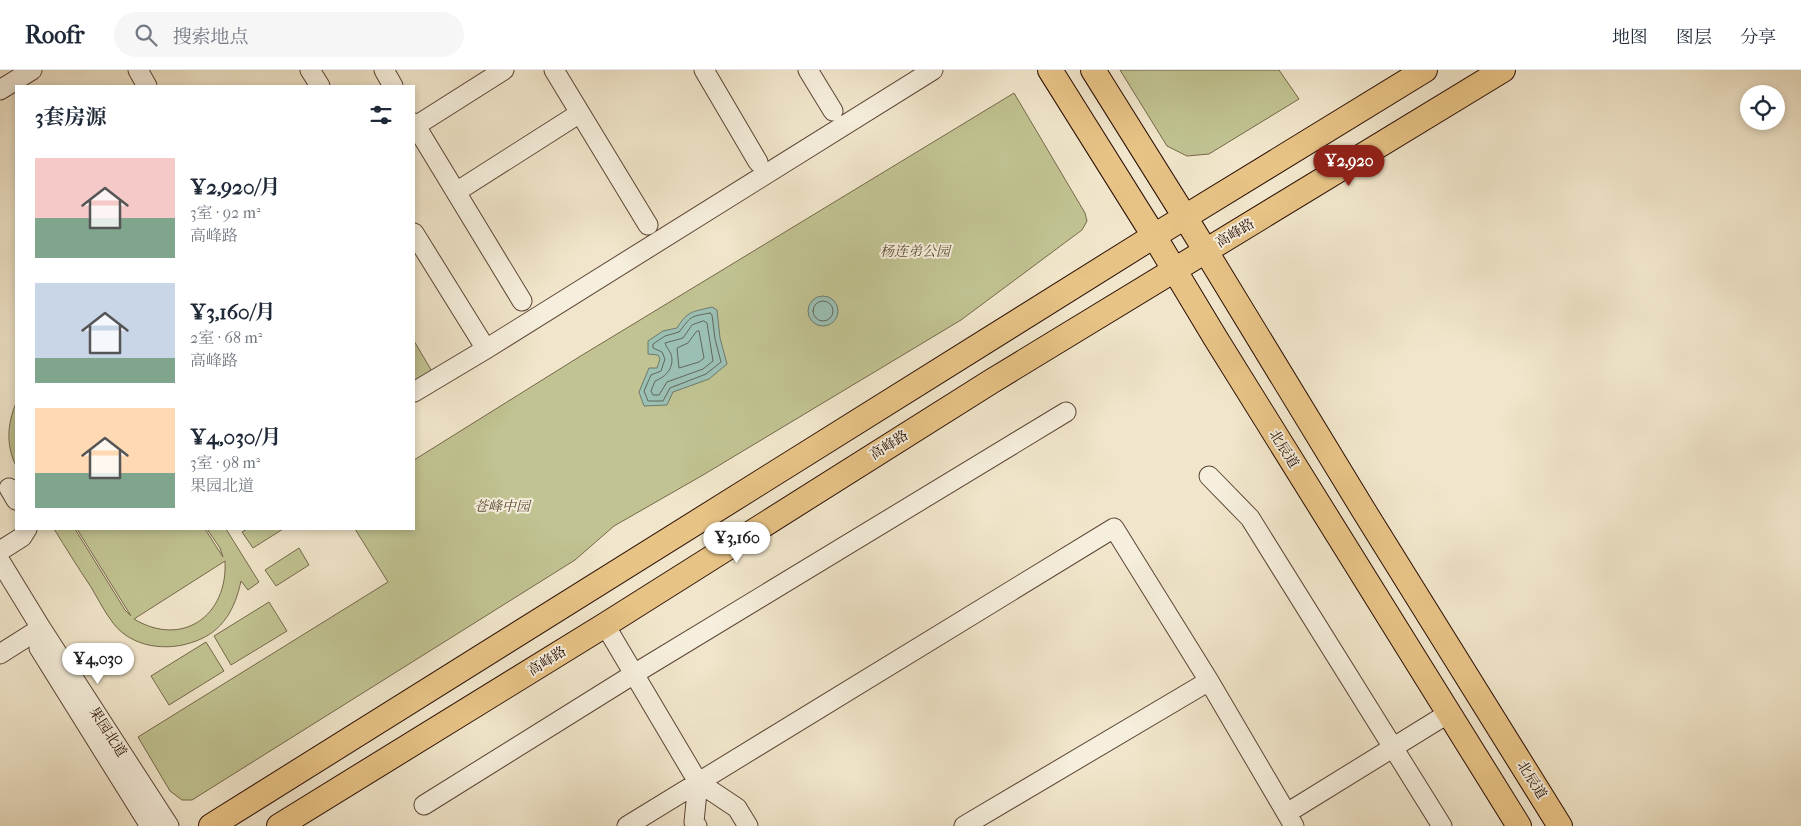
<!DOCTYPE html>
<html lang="zh">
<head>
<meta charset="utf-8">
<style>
	body { margin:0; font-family:"IM FELL French Canon","Noto Serif SC",serif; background:#f6f6f7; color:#1f2937; height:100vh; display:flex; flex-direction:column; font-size:19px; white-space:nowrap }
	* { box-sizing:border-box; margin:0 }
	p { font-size:16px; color:#747a83 }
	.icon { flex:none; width:28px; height:28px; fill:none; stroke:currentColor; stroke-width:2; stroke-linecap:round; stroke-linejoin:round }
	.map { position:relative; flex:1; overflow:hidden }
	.side { position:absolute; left:15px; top:15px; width:400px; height:445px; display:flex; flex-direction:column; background:#fff; border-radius:0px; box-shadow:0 2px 8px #0003 }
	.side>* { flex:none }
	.controls { position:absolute; left:1740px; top:15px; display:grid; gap:10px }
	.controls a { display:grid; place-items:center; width:45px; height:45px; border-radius:50%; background:#fff; box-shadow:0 2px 8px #0003; font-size:25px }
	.price { position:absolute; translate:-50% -42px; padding:0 11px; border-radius:18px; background:#fff; color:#222; font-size:16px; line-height:32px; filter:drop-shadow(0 1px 2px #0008) }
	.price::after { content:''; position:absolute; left:50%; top:30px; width:15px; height:11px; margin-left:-8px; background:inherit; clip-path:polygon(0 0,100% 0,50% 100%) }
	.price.selected { background:#8f2418; color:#fff }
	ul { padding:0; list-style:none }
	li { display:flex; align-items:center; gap:15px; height:125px; padding:0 20px }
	li span { display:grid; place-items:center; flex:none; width:140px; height:100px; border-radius:0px; color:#555 }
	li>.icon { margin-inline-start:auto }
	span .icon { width:60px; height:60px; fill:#fffc; stroke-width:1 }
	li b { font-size:21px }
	h2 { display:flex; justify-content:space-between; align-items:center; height:60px; padding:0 20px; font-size:21px }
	header { display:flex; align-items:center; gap:30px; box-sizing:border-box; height:70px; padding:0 25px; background:#fff; border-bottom:1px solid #e0e1e3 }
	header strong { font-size:24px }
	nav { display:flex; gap:28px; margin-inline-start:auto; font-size:18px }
	.search { width:350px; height:45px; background:#f6f6f7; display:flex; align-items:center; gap:12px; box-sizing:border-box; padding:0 18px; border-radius:28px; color:#747a83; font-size:19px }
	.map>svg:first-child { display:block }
	.green { fill:#c1c392; stroke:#75684a; fill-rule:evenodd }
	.water { fill:#9bc0b4; stroke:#6d796d }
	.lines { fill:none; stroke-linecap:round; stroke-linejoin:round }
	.shore { stroke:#62675c; stroke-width:1 }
	.minor-casing { stroke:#5b4435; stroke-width:21 }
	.major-casing { stroke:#290e03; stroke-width:26 }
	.minor { stroke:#f6efdd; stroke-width:19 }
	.major { stroke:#e8c386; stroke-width:24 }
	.labels { text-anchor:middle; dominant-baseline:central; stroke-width:4; stroke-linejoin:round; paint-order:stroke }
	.street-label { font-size:14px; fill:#290e03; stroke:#f6efdd }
	.park-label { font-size:14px; font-style:italic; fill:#5e4d35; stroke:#f6efdd }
</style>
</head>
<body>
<header>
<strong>Roofr</strong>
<div class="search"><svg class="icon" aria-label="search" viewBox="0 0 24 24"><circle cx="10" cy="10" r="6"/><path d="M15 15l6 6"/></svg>搜索地点</div>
<nav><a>地图</a><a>图层</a><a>分享</a></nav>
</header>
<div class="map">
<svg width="1801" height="756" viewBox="0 0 1801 756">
	<rect width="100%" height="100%" fill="#f1e6cb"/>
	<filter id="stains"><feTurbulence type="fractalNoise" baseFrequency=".004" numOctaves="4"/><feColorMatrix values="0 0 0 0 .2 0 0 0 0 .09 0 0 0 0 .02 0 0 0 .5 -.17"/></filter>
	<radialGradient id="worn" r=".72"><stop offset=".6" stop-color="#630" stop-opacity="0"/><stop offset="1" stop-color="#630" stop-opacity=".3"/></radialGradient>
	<path class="green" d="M1120,0H1279L1299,29L1209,84L1187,86L1167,76Z
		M1014,23L1085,143L1087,151L1082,160L961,250L703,405L614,456L575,490L192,730H182L170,721L138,667L388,512L355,459H414V390L579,287Z
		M414,271L433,303L414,315Z
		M16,333V396C6,375 7,355 16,333Z
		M54,459H75L125,540L131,546L77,459H205L223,487L220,478L207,459H226L259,512L248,520L241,511C235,539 223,561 196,571C168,582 132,578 113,553C104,541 98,529 91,517C78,498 66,478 54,459ZM225,491C228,546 182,578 134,549Z
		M247,459H283L253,478L242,462Z
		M299,478L309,495L276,516L265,500Z
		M269,532L287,561L231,595L214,566Z
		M206,572L224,601L169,635L151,606Z"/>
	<path class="water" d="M808 241a15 15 0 1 1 30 0a15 15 0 1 1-30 0Z
		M712,237L717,240L720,268L727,294L709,309L673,322L667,335L644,336L639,322L649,298H657L660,289L658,285L648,284V271L663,261L677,258C688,240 693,242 712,237Z"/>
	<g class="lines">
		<path class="shore" d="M813 241a10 10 0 1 1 20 0a10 10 0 1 1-20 0Z
			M710,243L712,245L715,269L721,292L706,304L670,318L663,331H648L644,321L651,305L661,301L665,289L662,282L653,278V274L665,266L679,262C692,246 688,247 710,243Z
			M704,251L707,253L713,291L703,299L667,312L659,325H653L651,321L655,311C666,307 675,297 671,284C669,280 666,277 665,273L683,268L692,255Z
			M699,261L704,288L699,292L679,298L677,278L688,273L696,262Z"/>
		<g class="minor-casing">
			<path id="minor" d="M138,0L147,16
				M310,0L320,16
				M384,0L393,16
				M554,0L648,155
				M704,0L758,92
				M808,0L833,41
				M0,20L32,0
				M414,53L522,231
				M414,57L504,0
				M456,122L580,43
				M414,163L486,279
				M414,322L486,279L933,0
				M1209,406L1250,448L1442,756
				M9,418L16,430
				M0,481L22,467L27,459
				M0,491L41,558L169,756
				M605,555L698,712L694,752L697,756
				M39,578L150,756
				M0,584L41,558
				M698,712L737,738L748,756
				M424,735L634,604L1066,342
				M1287,743L1449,643
				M627,756L1114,458L1209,611L1294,756
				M964,756L1209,611"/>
		</g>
		<g class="major-casing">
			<path id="major" d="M1050,0L1154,166L1216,269L1519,756
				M1093,0L1185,147L1364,441L1560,756
				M211,756L1154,166L1425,0
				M279,756L605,555L992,311L1503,0"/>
		</g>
		<use href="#minor" class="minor"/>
		<use href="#major" class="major"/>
	</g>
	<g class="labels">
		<g class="street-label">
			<text transform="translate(1235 163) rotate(-31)">高峰路</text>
			<text transform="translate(889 375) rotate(-32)">高峰路</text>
			<text transform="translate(1284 379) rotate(58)">北辰道</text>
			<text transform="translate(547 591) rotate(-32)">高峰路</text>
			<text transform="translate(108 662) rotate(57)">果园北道</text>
			<text transform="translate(1532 710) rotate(58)">北辰道</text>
		</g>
		<g class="park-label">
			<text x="915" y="181">杨连弟公园</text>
			<text x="502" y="436">苍峰中园</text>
		</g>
	</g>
	<rect width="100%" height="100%" filter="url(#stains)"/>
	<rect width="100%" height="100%" fill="url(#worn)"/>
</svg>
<div class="controls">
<a><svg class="icon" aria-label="locate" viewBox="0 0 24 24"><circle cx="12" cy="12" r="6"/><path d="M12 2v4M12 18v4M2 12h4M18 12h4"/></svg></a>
</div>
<b class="price selected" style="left:1349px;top:117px">¥2,920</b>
<b class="price" style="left:737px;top:494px">¥3,160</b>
<b class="price" style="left:98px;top:615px">¥4,030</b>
<section class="side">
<h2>3套房源<svg class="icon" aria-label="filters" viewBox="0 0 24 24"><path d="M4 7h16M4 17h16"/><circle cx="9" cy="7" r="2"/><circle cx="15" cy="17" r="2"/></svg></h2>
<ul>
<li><span style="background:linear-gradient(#f6c9c9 60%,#7fa58c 0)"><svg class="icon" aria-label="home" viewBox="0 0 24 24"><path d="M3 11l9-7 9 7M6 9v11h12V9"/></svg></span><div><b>¥2,920/月</b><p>3室 · 92 m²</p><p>高峰路</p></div></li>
<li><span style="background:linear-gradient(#c9d6e8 75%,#7fa58c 0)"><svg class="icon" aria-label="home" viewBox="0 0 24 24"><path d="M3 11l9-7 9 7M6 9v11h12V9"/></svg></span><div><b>¥3,160/月</b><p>2室 · 68 m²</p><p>高峰路</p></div></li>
<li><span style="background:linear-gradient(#ffd9b3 65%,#7fa58c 0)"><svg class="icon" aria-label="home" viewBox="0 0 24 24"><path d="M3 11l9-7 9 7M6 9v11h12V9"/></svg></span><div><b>¥4,030/月</b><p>3室 · 98 m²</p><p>果园北道</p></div></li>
</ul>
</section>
</div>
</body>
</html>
